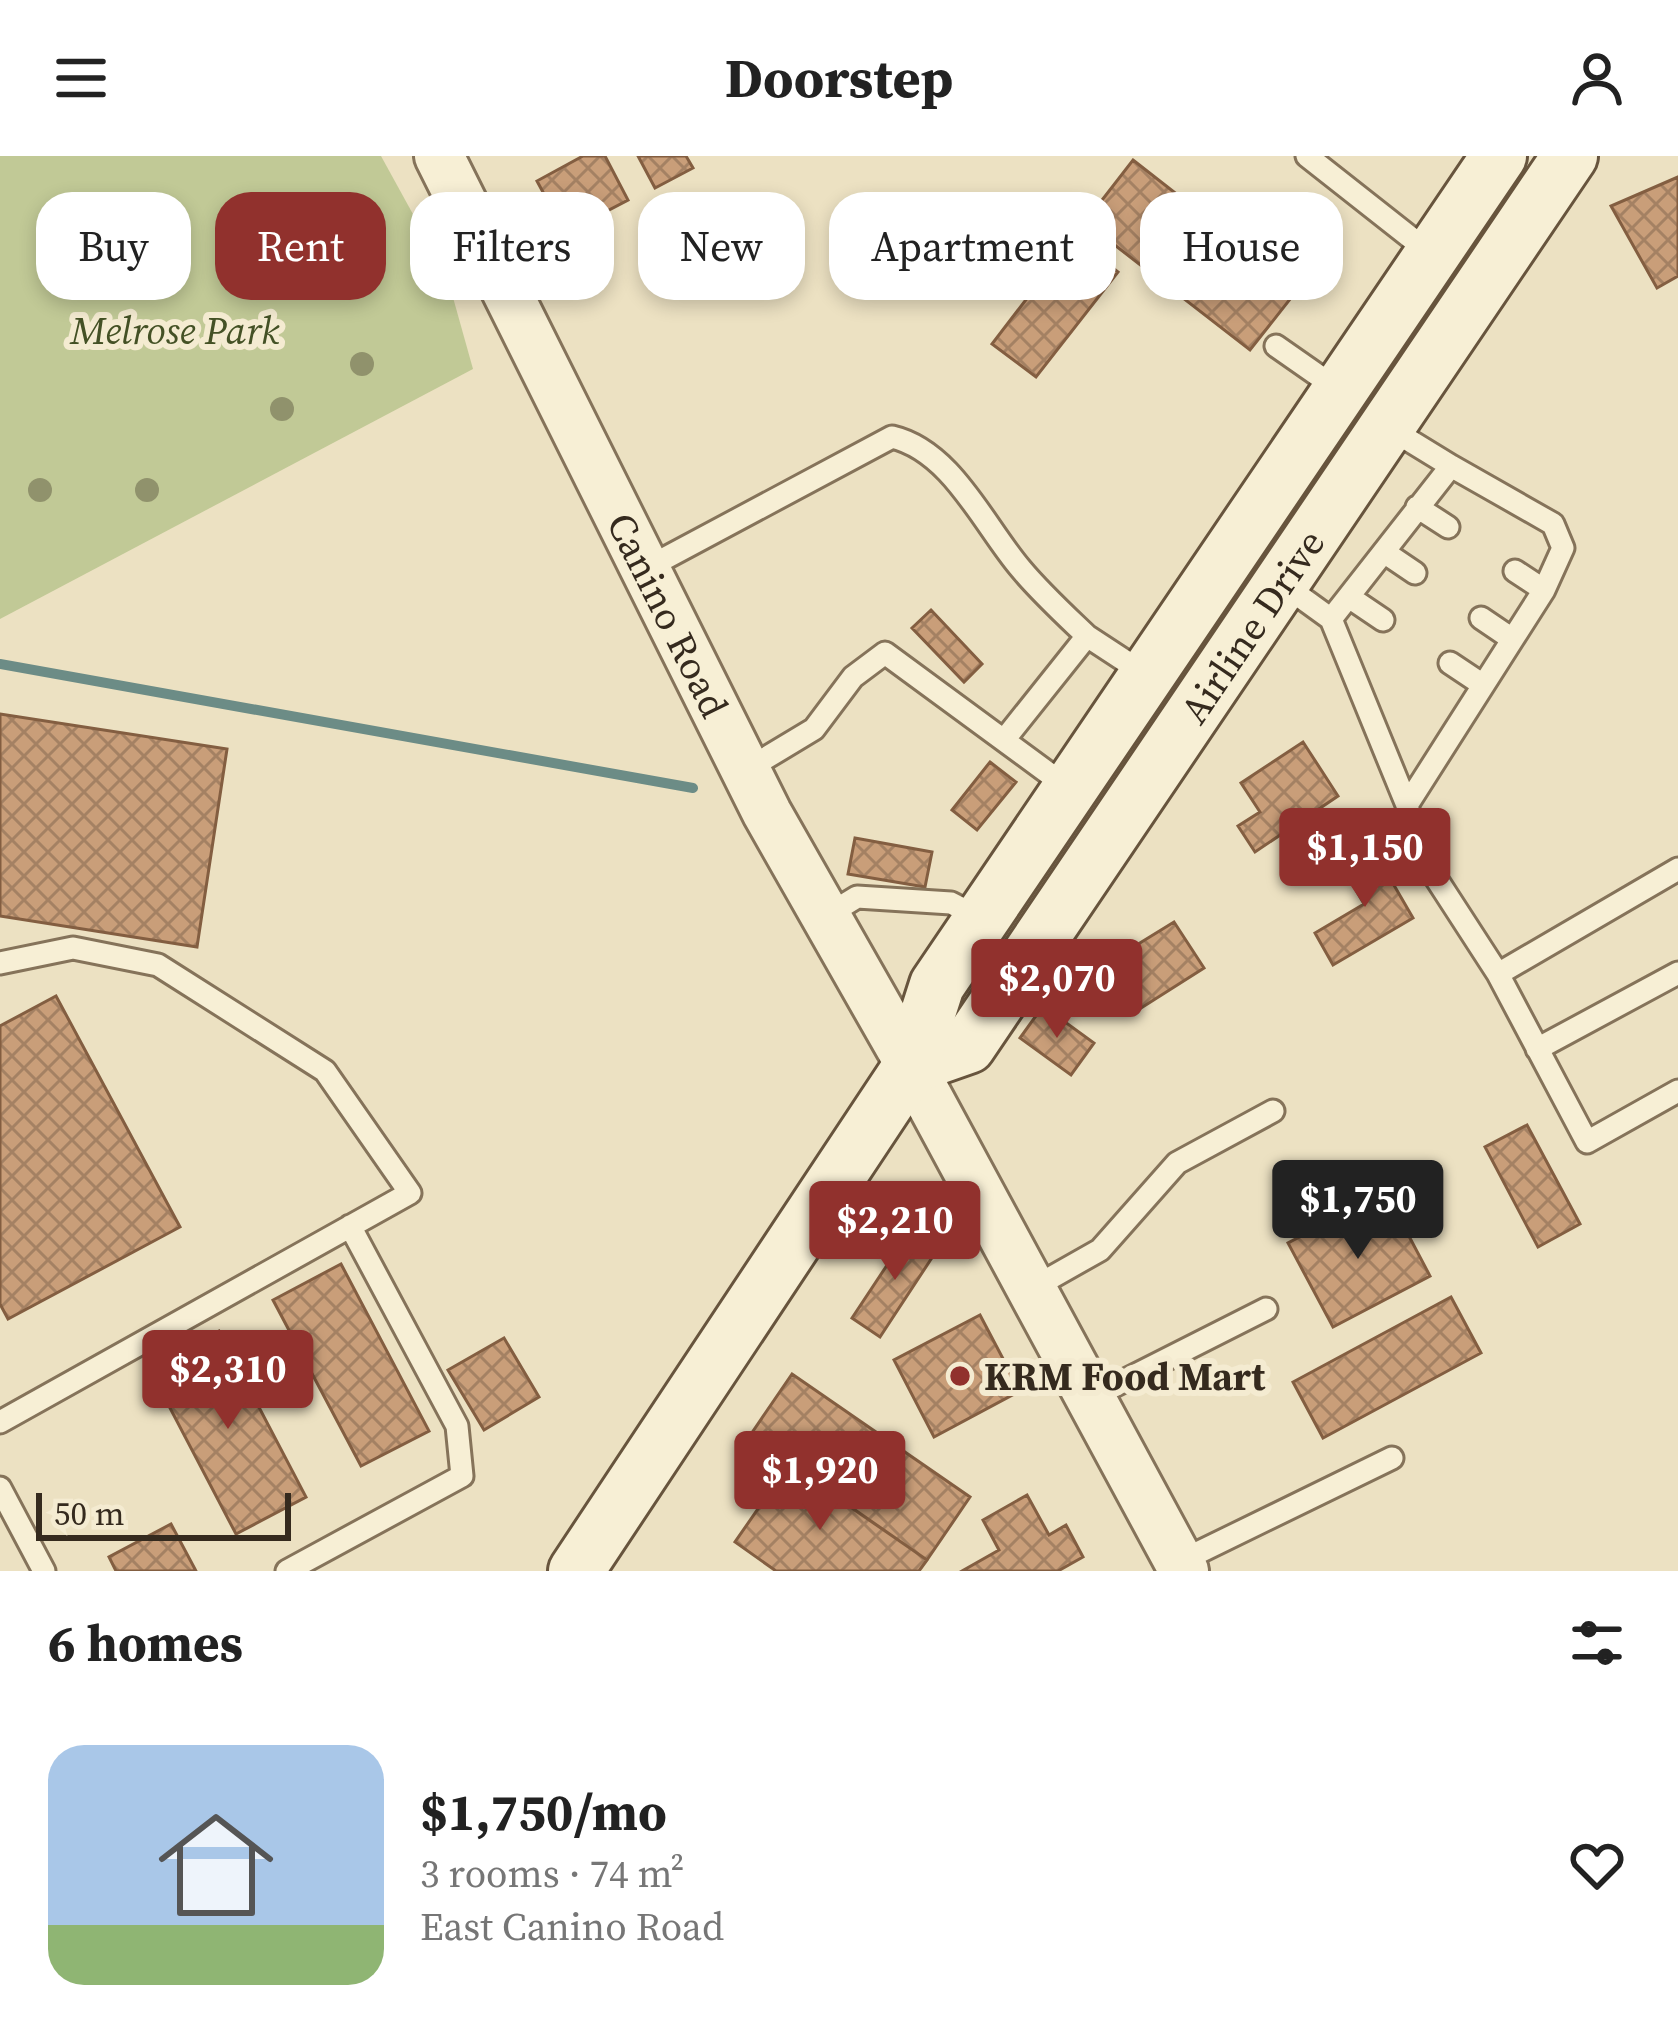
<!DOCTYPE html>
<html lang="en">
<head>
<meta charset="utf-8">
<style>
	body { margin:0; font-family:"Source Serif 4",serif; background:#f2f2f2; color:#222; height:100vh; display:flex; flex-direction:column; font-size:45px; white-space:nowrap }
	* { box-sizing:border-box; margin:0 }
	p { font-size:39px; color:#767676 }
	.icon { flex:none; width:66px; height:66px; fill:none; stroke:currentColor; stroke-width:2; stroke-linecap:round; stroke-linejoin:round }
	.map { position:relative; height:1415px; overflow:hidden }
	.side { display:flex; flex-direction:column; background:#fff; flex:1 }
	.side>* { flex:none }
	.guide { position:absolute; left:36px; top:36px; width:1608px; height:108px; display:flex; gap:24px }
	.scale { position:absolute; left:36px; bottom:30px; width:255px; box-sizing:border-box; padding-left:12px; border:6px solid #352a1e; border-top:0; font-size:33px; line-height:42px; white-space:nowrap; color:#352a1e; -webkit-text-stroke:9px #f4ebd1; paint-order:stroke }
	.price { position:absolute; translate:-50% -102px; padding:0 27px; border-radius:12px; background:#91312d; color:#fff; font-size:39px; line-height:78px; filter:drop-shadow(0 3px 6px #0008) }
	.price::after { content:''; position:absolute; left:50%; top:72px; width:36px; height:27px; margin-left:-18px; background:inherit; clip-path:polygon(0 0,100% 0,50% 100%) }
	.price.current { background:#222; color:#fff }
	ul { padding:0; list-style:none }
	li { display:flex; align-items:center; gap:36px; height:300px; padding:0 48px }
	li+li { border-top:3px solid #e0e0e0 }
	li span { display:grid; place-items:center; flex:none; width:336px; height:240px; border-radius:36px; color:#555 }
	li>.icon { margin-inline-start:auto }
	span .icon { width:144px; height:144px; fill:#fffc; stroke-width:1 }
	li b { font-size:51px }
	h2 { display:flex; justify-content:space-between; align-items:center; height:144px; padding:0 48px; font-size:51px }
	.tag { padding:0 42px; border-radius:36px; background:#fff; box-shadow:0 6px 18px #0003; font-size:42px; line-height:108px }
	.tag.current { background:#91312d; color:#fff }
	header { display:flex; justify-content:space-between; align-items:center; height:156px; padding:0 48px; background:#fff; font-size:54px; font-weight:700 }
	.map>svg:first-child { display:block }
	.green { fill:#c1c996 }
	.lines { fill:none; stroke-linecap:round; stroke-linejoin:round }
	.stream { stroke:#6c8c86; stroke-width:10 }
	.building { fill:url(#building-cross-hatch); stroke:#835e41; stroke-width:3 }
	.service-casing { stroke:#85735a; stroke-width:27 }
	.tertiary-casing { stroke:#85735a; stroke-width:54 }
	.secondary-casing { stroke:#67543d; stroke-width:60 }
	.service { stroke:#f7efd5; stroke-width:21 }
	.tertiary { stroke:#f7efd5; stroke-width:48 }
	.secondary { stroke:#f7efd5; stroke-width:54 }
	.tree { fill:#90926c }
	.poi-dot { fill:#91312d; stroke:#f4ebd1; stroke-width:4.5 }
	.labels { text-anchor:middle; dominant-baseline:central; stroke-width:12; stroke-linejoin:round; paint-order:stroke }
	.park-label { font-size:39px; font-style:italic; fill:#445125; stroke:#f4ebd1 }
	.street-label { font-size:39px; fill:#352a1e; stroke:#f4ebd1 }
	.poi-label { font-size:39px; font-weight:bold; fill:#352a1e; stroke:#f4ebd1; text-anchor:start }
</style>
</head>
<body>
<header><svg class="icon" aria-label="menu" viewBox="0 0 24 24"><path d="M4 6h16M4 12h16M4 18h16"/></svg>Doorstep<svg class="icon" aria-label="person" viewBox="0 0 24 24"><circle cx="12" cy="8" r="4"/><path d="M4 21q1-7 8-7t8 7"/></svg></header>
<div class="map">
<svg width="1678" height="1415" viewBox="0 0 1678 1415">
	<defs>
		<pattern id="building-cross-hatch" width="8" height="8" patternUnits="userSpaceOnUse" patternTransform="scale(3)"><rect width="8" height="8" fill="#c99e79"/><path d="M0 0l8 8M0 8l8-8" fill="none" stroke="#a48163"/></pattern>
	</defs>
	<rect width="100%" height="100%" fill="#ece1c2"/>
	<path class="green" d="M0,0H381L447,120L473,213L0,463Z"/>
	<g class="lines">
		<path class="stream" d="M0,508L693,632"/>
	</g>
	<path class="building" d="M583,0H605L628,44L565,77L537,25Z
		M638,0H686L693,12L655,32Z
		M1133,4L1298,133L1250,194L1085,66Z
		M1678,21V120L1657,132L1611,50Z
		M1074,81L1118,116L1036,221L992,188Z
		M931,454L982,508L964,526L912,472Z
		M0,558L227,593L197,791L0,760Z
		M1303,586L1338,640L1255,696L1238,670L1260,656L1241,627Z
		M990,606L1016,626L977,674L952,654Z
		M855,682L932,696L925,731L848,718Z
		M1373,693L1413,762L1333,809L1315,777L1364,748L1342,710Z
		M1174,766L1204,812L1138,854L1109,806Z
		M56,840L180,1071L8,1163L0,1148V870Z
		M1043,850L1094,887L1071,919L1020,882Z
		M1527,969L1580,1068L1538,1091L1485,991Z
		M1371,1044L1386,1073L1401,1065L1430,1120L1333,1171L1288,1087Z
		M911,1073L939,1091L880,1181L852,1162Z
		M341,1108L429,1275L361,1310L273,1144Z
		M1451,1141L1481,1197L1323,1282L1293,1226Z
		M980,1159L1020,1235L934,1281L894,1204Z
		M219,1175L306,1341L236,1378L149,1212Z
		M504,1182L539,1241L484,1274L448,1214Z
		M792,1218L970,1341L927,1404L749,1281Z
		M789,1308L927,1404L919,1415H776L735,1386Z
		M1027,1339L1049,1379L1066,1369L1083,1401L1058,1415H962L999,1394L983,1364Z
		M171,1368L196,1415H116L109,1401Z"/>
	<g class="lines">
		<g class="service-casing">
			<path id="service" d="M1307,0L1434,100
				M1276,190L1339,234
				M1417,351L1448,371
				M1384,396L1415,417
				M645,413L892,281C952,295 984,370 1021,413C1041,437 1064,458 1087,480
				M1515,415L1544,434
				M1284,429L1331,463L1451,310L1389,272
				M1349,441L1383,464
				M1481,462L1512,483
				M1331,463L1407,649L1544,434L1563,392L1553,368L1451,310
				M1450,507L1483,529
				M1004,584L1087,480L1145,518
				M746,614L814,573L853,521L885,497L1070,633
				M1407,649L1419,696L1498,818L1587,986L1678,935
				M826,760L857,741L951,747L982,763
				M0,807L73,792L158,809L325,915L410,1037L0,1266
				M1498,818L1678,713
				M1537,893L1678,817
				M1031,1133L1100,1094L1177,1007L1273,955
				M1090,1242L1266,1153
				M0,1332L44,1415
				M1179,1406L1392,1302
				M287,1415L462,1320L457,1270L350,1070"/>
		</g>
		<g class="tertiary-casing">
			<g id="tertiary">
				<path id="s1" d="M439,0L767,657L911,910L1184,1415"/>
			</g>
		</g>
		<g class="secondary-casing">
			<g id="secondary">
				<path id="s2" d="M911,910L968,890L1570,0"/>
				<path d="M576,1415L911,910L937,829L1499,0"/>
			</g>
		</g>
		<use href="#service" class="service"/>
		<use href="#tertiary" class="tertiary"/>
		<use href="#secondary" class="secondary"/>
	</g>
	<g class="tree">
		<circle cx="362" cy="208" r="12"/>
		<circle cx="282" cy="253" r="12"/>
		<circle cx="40" cy="334" r="12"/>
		<circle cx="147" cy="334" r="12"/>
	</g>
	<circle class="poi-dot" cx="960" cy="1220" r="12"/>
	<g class="labels">
		<g class="park-label">
			<text x="175" y="174">Melrose Park</text>
		</g>
		<g class="street-label">
			<text stroke="none"><textPath href="#s1" startOffset="513">Canino Road</textPath></text>
			<text stroke="none"><textPath href="#s2" startOffset="567">Airline Drive</textPath></text>
		</g>
		<g class="poi-label">
			<text x="984" y="1220">KRM Food Mart</text>
		</g>
	</g>
</svg>
<div class="scale">50 m</div>
<b class="price" style="left:1365px;top:754px">$1,150</b>
<b class="price" style="left:1057px;top:885px">$2,070</b>
<b class="price current" style="left:1358px;top:1106px">$1,750</b>
<b class="price" style="left:895px;top:1127px">$2,210</b>
<b class="price" style="left:228px;top:1276px">$2,310</b>
<b class="price" style="left:820px;top:1377px">$1,920</b>
<div class="guide">
<a class="tag">Buy</a>
<a class="tag current">Rent</a>
<a class="tag">Filters</a>
<a class="tag">New</a>
<a class="tag">Apartment</a>
<a class="tag">House</a>
</div>
</div>
<section class="side">
<h2>6 homes<svg class="icon" aria-label="filters" viewBox="0 0 24 24"><path d="M4 7h16M4 17h16"/><circle cx="9" cy="7" r="2"/><circle cx="15" cy="17" r="2"/></svg></h2>
<ul>
<li><span style="background:linear-gradient(#a9c7e8 75%,#8fb573 0)"><svg class="icon" aria-label="home" viewBox="0 0 24 24"><path d="M3 11l9-7 9 7M6 9v11h12V9"/></svg></span><div><b>$1,750/mo</b><p>3 rooms · 74 m²</p><p>East Canino Road</p></div><svg class="icon" aria-label="heart" viewBox="0 0 24 24"><path d="M12 20l-8-8c-3-5 5-10 8-4 3-6 11-1 8 4z"/></svg></li>
</ul>
</section>
</body>
</html>
